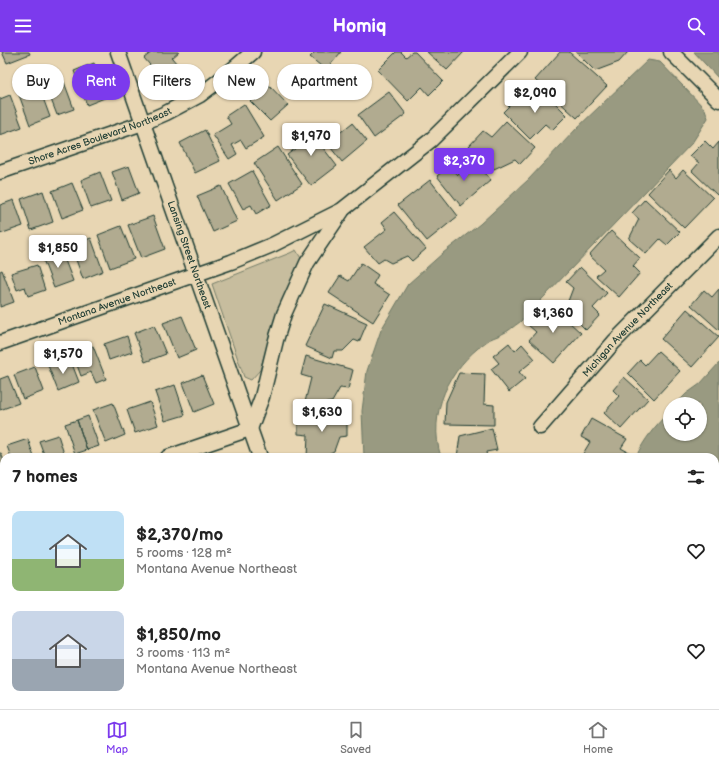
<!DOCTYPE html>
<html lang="en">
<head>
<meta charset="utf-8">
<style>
	body { margin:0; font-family:"Balsamiq Sans",sans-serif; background:#f2f2f2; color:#222; height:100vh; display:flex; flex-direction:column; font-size:15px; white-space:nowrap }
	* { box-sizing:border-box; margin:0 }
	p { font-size:13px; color:#767676 }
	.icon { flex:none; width:22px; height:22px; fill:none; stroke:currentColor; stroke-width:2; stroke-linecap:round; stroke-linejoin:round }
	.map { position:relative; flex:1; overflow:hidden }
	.sheet { position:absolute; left:0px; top:401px; width:719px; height:256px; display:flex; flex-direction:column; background:#fff; border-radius:12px 12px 0 0; box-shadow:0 1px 3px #0004 }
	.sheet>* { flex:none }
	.banner { position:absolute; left:12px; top:12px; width:400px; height:36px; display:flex; gap:8px }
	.tools { position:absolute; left:663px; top:345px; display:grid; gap:8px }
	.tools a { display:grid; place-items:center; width:44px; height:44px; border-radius:50%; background:#fff; box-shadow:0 1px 3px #0004; font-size:20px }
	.price { position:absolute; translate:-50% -34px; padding:0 9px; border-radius:4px; background:#fff; color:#222; font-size:13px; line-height:26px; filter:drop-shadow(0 1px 2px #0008) }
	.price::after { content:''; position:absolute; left:50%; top:24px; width:12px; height:9px; margin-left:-6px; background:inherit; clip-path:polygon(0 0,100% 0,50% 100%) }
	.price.active { background:#7c3aed; color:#fff }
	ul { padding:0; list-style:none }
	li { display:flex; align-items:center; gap:12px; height:100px; padding:0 12px }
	li span { display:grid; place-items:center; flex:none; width:112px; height:80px; border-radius:8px; color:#555 }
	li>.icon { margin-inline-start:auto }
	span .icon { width:48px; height:48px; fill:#fffc; stroke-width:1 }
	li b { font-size:17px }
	h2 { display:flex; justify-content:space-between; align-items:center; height:48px; padding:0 12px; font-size:17px }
	.chip { padding:0 14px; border-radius:18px; background:#fff; box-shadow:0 1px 3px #0004; font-size:14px; line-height:36px }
	.chip.active { background:#7c3aed; color:#fff }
	header { display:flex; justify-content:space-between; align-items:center; height:52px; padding:0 12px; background:#7c3aed; color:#fff; font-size:18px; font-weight:600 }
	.tabs { display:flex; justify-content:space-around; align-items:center; height:56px; border-top:1px solid #e0e0e0; background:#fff; font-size:11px; color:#767676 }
	.tabs a { display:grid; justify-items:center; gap:2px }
	.tabs .active { color:#7c3aed }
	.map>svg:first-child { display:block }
	.green { fill:#c7bd9e; stroke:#737d69 }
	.water { fill:#999a81; stroke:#687562 }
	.building { fill:#b1ab90; stroke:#1f3d34 }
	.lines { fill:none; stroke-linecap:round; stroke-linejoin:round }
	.minor-casing { stroke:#1f3d34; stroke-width:17 }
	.minor { stroke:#e8d6b3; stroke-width:14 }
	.labels { text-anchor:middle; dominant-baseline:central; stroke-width:3; stroke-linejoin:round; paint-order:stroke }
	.street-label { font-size:10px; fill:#1f3d34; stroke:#e8d6b3 }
</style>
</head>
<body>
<header><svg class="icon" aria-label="menu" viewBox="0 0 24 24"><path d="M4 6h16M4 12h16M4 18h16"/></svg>Homiq<svg class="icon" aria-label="search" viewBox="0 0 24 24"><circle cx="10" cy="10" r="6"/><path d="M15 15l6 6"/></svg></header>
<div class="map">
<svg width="719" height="657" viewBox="0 0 719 657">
	<rect width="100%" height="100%" fill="#e8d6b3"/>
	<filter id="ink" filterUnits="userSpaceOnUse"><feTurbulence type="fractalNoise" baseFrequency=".025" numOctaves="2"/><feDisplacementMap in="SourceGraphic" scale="8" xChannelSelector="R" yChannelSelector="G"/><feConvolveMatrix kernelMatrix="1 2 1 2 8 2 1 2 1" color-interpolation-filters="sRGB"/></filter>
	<g filter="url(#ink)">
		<path class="green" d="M296,198L302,208L276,264L260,318L251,328L244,325L212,232L290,201Z"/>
		<path class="water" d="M694,0H719V27Z
			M648,8L660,10L705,57L708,66L692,91L520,270C514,274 509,279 502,282C497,285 490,286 486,290C449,316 427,361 441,405H364L362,359L367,319L381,278L408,232L443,201L480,172L528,128L577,76Z
			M719,311V438L715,442V405H636C644,387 656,373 670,359V382H700V352H676L686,342L700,332Z
			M444,653H541L543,657H446Z"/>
		<path class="building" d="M2,0H29L30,2L7,11Z
			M152,0H179L172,6L177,12L161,26L144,6Z
			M315,0H341L326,18L310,5Z
			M396,0H401L406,5L412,0H415L443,29L429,43L422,35L408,49L378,18Z
			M427,0H464L447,18Z
			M560,0H569L607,34L577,66L535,28Z
			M576,0H628L619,10L595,19Z
			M94,11L107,45L87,53L74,19Z
			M64,30L74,57L57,63L47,37Z
			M268,32L288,53L270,69L250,49Z
			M39,35L50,65L30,73L19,43Z
			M540,36L567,63L552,78L545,72L530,87L503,60L518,45L525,51Z
			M389,40L406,62L374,86L358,63Z
			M10,43L22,75L0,83V47Z
			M244,52L264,85L246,96L241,88L232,93L237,102L229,107L213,83L231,72L226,64Z
			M506,69L535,96L520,112L515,107L494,117L469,94L483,79L491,85Z
			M352,71L367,89L342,110L327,91Z
			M307,75L337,114L311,134L287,103L296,96L290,88Z
			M205,78L220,109L195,121L180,91Z
			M705,89L713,97L719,90V140L717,143L692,119L699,111L690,104Z
			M278,95L302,132L278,148L254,111Z
			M475,109L491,128L461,154L437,124L450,113L458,123Z
			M129,114L139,141L122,148L112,120Z
			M669,118L676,126L683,118L713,146L684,176L648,141Z
			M252,119L271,153L256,162L251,153L243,157L229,132Z
			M100,120L111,149L91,156L81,128Z
			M430,128L458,164L427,189L398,153Z
			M72,131L83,158L62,166L52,139Z
			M221,134L237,169L213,180L197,144Z
			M43,139L53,170L31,178L21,147Z
			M645,147L680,180L667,193L660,187L646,202L629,187L639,167L632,161Z
			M14,148L23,174L0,182V153Z
			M394,160L426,197L412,209L407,204L391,211L384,207L378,211L364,195L387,177L382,170Z
			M153,164L165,197L141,206L128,173Z
			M121,174L134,207L110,216L98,183Z
			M611,179L640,206L633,214L640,221L619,245L596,224L604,217L589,203Z
			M91,186L103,219L83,227L71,194Z
			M61,198L73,229L54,236L42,205Z
			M361,211L378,223L373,232L390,243L373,270L329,241L340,224L349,229Z
			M37,213L45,238L28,244L25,235L17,238L11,221Z
			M580,215L607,241L593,256L600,263L586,278L565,257L573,236L566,230Z
			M2,218L14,250L0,255V219Z
			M719,237V278L691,253L704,238L712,245Z
			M325,252L367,271L359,290L354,288L343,299H334L332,306L305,294Z
			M687,257L719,285L692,315L661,287Z
			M541,258L549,266L556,258L581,281L554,311L529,288L536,280L528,273Z
			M182,264L196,298L177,306L163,271Z
			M154,273L166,302L145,310L134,281Z
			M127,284L132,300L109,308L104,292Z
			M509,291L515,299L522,292L535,307L519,320L525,327L509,340L491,317L499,311L493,304Z
			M93,294L106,327L96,331L91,320L81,324L73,302Z
			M658,299L680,319L654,347L628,321L640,308L645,313Z
			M306,304L353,318L348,337L340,336L332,350L326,351L323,359L304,354L311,326L301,323Z
			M57,306L61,316L72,312L79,330L58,339L47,311Z
			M35,315L44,339L23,347L14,323Z
			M459,321L485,322L484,352L494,353V373L445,372L446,350Z
			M202,323L214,352L194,360L183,331Z
			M8,324L19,351L0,358V327Z
			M624,325L648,347L621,377L604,361L619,344L613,338Z
			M175,333L185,363L165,369L155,340Z
			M150,350L158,373L135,381L127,358Z
			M113,351L125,383L106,391L93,358Z
			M298,363L347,365V384L339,385L334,399L326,403V405H307L308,383L298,382Z
			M88,364L99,394L87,398L77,368Z
			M591,367L627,387L621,396L630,401L628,405H581L590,390L581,385Z
			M77,368L87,398L75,402L65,372Z
			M492,376L497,398L486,400L487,405H457L460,384Z
			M58,383L65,405H45L39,389Z
			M28,387L34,405H11L7,394Z
			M0,401H1L4,409V433L0,435Z
			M719,447V474L715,470V451Z
			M715,479L719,483V504L715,508Z
			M0,500L4,511V545L0,546Z
			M719,596V632L715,631V611Z
			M49,653H81L82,657H39Z
			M95,653H121L123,657H97Z
			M240,653H252L254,657H232V656Z
			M278,653H288L289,657H266Z
			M380,653H413L415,657H381Z
			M579,653H621L622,657H572L579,655Z"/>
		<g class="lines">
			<g class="minor-casing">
				<g id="minor">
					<path id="s1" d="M118,0L260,405"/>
					<path d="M671,0L719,48"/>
					<path id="s2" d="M0,120L143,71L166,61L200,43L225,24L253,0"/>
					<path id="s3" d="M0,291L231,210L272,193L342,158L431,88L520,0"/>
					<path id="s4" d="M540,375L614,290L719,184"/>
					<path d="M168,405L250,377L262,345L276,288L284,262L307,211L342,159"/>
					<path d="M0,463L4,461"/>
					<path d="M715,547L719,543"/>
					<path d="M0,635L4,634"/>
					<path d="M343,653L345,657"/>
					<path d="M659,653L660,657"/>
				</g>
			</g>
			<use href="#minor" class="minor"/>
		</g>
	</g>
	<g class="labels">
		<g class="street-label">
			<text stroke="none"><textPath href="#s2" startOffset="106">Shore Acres Boulevard Northeast</textPath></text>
			<text stroke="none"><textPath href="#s1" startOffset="215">Lansing Street Northeast</textPath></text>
			<text stroke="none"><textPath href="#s3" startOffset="124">Montana Avenue Northeast</textPath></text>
			<text stroke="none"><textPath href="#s4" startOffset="131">Michigan Avenue Northeast</textPath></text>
		</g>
	</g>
</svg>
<div class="tools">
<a><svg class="icon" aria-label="locate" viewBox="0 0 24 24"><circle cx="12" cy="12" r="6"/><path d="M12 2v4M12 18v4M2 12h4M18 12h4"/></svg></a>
</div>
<b class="price" style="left:535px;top:62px">$2,090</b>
<b class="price" style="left:311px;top:105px">$1,970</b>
<b class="price active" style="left:464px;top:130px">$2,370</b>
<b class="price" style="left:58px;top:217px">$1,850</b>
<b class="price" style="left:553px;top:282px">$1,360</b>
<b class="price" style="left:63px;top:323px">$1,570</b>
<b class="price" style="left:322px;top:381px">$1,630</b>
<div class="banner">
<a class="chip">Buy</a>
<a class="chip active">Rent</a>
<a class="chip">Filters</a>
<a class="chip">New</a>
<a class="chip">Apartment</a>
</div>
<section class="sheet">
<h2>7 homes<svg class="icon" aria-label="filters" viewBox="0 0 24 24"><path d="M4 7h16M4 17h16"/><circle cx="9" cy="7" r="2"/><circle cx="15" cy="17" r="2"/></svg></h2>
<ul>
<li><span style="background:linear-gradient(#bfe0f5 60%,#8fb573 0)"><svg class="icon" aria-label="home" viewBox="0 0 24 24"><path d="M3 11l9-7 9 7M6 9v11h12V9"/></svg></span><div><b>$2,370/mo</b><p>5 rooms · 128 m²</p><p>Montana Avenue Northeast</p></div><svg class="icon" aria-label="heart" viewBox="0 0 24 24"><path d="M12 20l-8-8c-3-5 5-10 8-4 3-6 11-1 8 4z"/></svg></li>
<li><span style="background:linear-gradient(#c9d6e8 60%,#9aa5b1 0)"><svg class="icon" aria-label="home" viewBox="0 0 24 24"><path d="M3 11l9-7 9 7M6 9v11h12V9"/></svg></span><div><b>$1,850/mo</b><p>3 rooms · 113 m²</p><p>Montana Avenue Northeast</p></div><svg class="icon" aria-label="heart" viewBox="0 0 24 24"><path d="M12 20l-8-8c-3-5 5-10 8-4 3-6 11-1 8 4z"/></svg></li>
</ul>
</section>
</div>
<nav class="tabs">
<a class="active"><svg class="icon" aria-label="map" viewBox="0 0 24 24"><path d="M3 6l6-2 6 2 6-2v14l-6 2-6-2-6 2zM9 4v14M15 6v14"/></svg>Map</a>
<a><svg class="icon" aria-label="saved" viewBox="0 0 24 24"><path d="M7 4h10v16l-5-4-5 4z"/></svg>Saved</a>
<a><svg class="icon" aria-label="home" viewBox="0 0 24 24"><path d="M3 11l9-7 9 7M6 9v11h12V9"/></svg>Home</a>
</nav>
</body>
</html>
